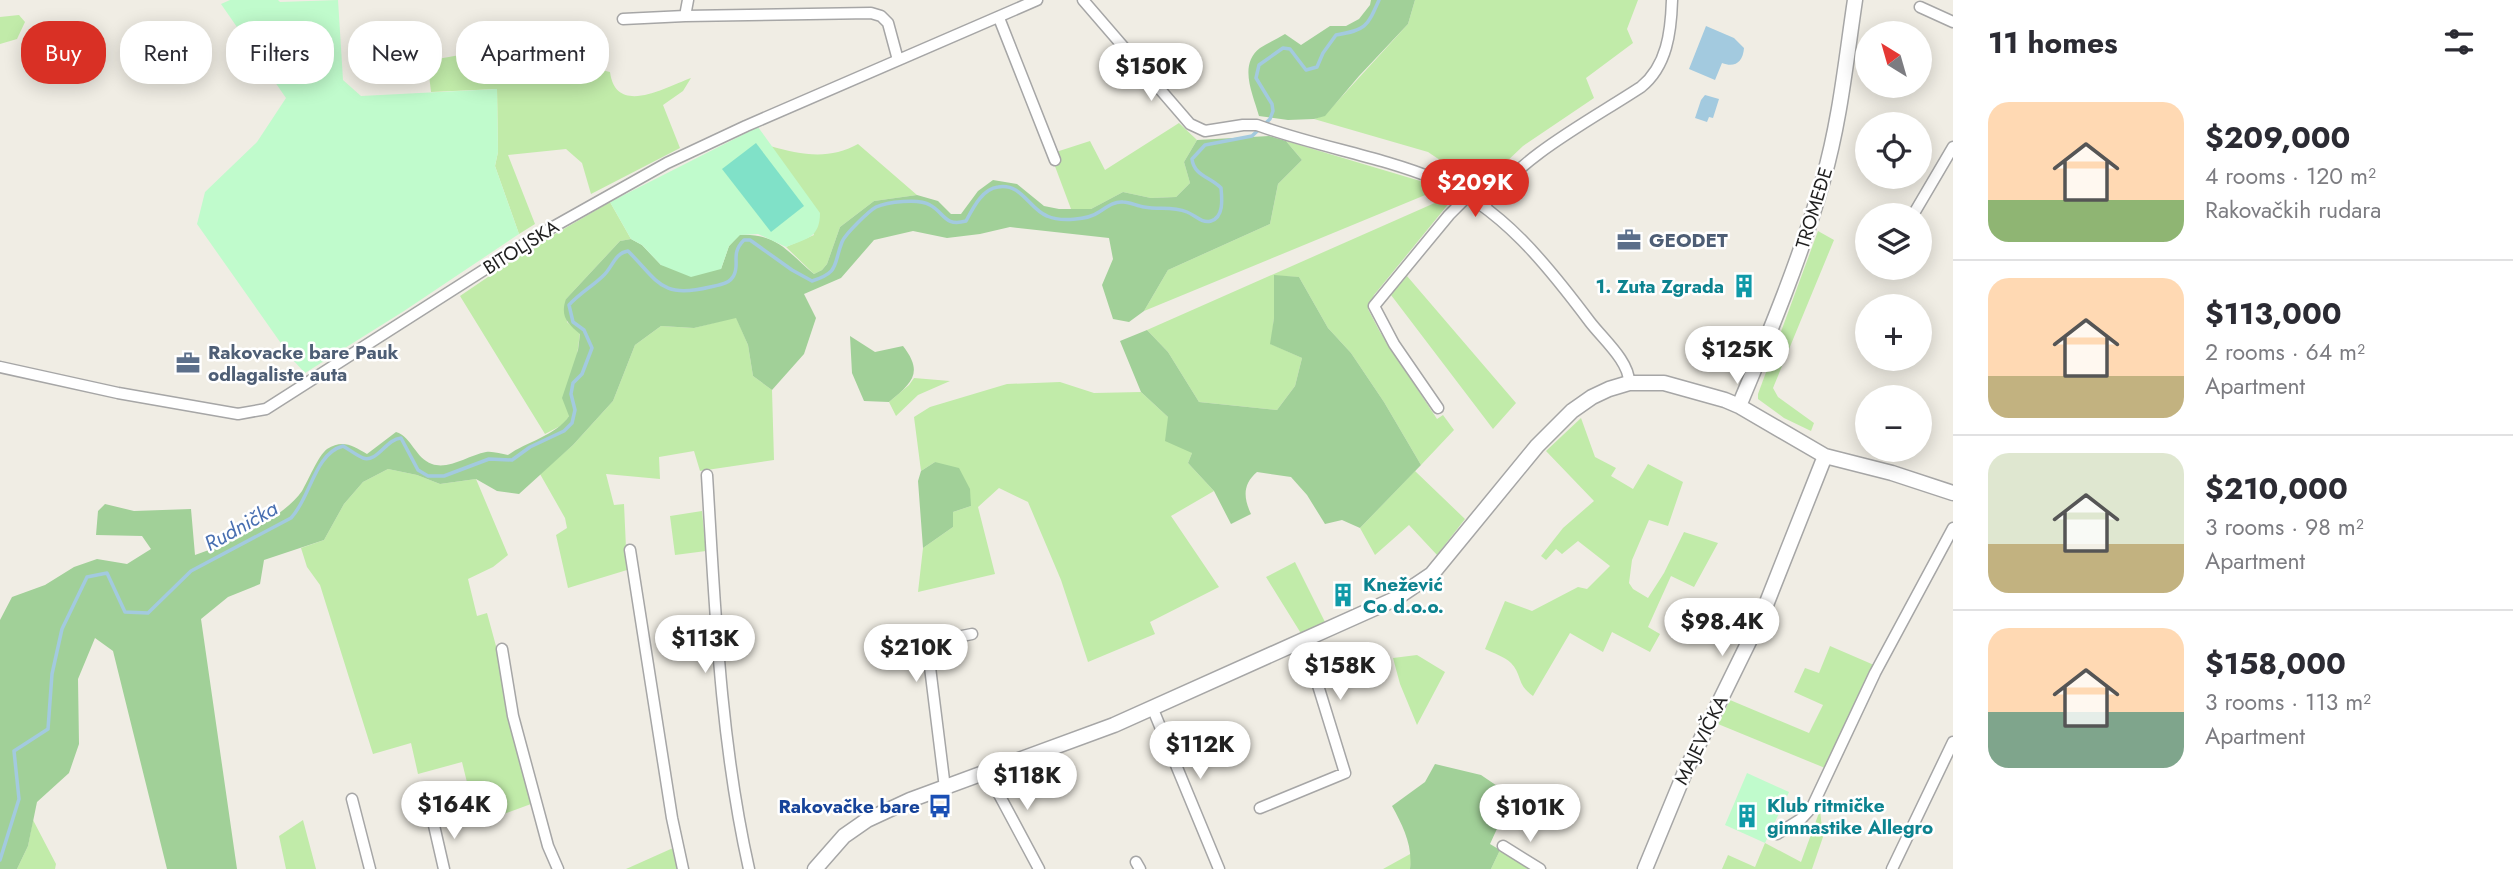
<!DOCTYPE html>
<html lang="en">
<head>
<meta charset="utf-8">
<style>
	body { margin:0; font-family:Jost,sans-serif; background:#f7f7f7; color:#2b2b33; height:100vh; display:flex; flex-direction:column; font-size:26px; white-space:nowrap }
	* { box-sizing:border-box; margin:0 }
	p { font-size:23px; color:#7c7c81 }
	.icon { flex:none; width:38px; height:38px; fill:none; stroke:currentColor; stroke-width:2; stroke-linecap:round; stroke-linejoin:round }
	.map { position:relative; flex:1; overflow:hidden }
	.panel { display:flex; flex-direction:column; background:#fff; width:560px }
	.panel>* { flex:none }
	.guide { position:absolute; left:21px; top:21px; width:665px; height:63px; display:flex; gap:14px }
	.needle { width:46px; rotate:323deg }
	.buttons { position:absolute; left:1855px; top:21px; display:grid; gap:14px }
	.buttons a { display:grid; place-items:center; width:77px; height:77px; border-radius:50%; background:#fff; box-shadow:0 4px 18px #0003; font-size:35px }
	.price { position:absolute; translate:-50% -60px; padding:0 16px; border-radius:24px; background:#fff; color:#222; font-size:23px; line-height:46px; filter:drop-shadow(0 2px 4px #0008) }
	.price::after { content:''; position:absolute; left:50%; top:42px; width:21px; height:16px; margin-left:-10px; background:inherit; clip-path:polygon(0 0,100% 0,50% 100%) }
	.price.on { background:#d93025; color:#fff }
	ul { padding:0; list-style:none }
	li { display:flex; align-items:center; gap:21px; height:175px; padding:0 35px }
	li+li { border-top:2px solid #e1e1e2 }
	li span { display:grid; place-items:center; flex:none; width:196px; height:140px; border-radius:21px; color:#555 }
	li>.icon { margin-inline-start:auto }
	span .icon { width:84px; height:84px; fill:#fffc; stroke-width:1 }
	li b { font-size:30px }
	h2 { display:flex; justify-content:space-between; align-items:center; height:84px; padding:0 35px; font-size:30px }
	.pill { padding:0 24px; border-radius:28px; background:#fff; box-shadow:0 4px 18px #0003; font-size:24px; line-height:63px }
	.pill.on { background:#d93025; color:#fff }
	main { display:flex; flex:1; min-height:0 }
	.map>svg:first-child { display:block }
	.grass { fill:#c1eba9 }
	.forest { fill:#a1d098 }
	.park { fill:#c0fbcc }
	.pitch { fill:#80e1c8 }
	.water { fill:#a3cadf }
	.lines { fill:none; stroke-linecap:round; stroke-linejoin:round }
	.stream { stroke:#a3cadf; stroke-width:3.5 }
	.minor-casing { stroke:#a6a6a6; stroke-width:13 }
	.tertiary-casing { stroke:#a6a6a6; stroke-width:17 }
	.minor { stroke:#fff; stroke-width:10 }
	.tertiary { stroke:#fff; stroke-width:14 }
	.labels { text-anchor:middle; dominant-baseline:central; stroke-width:5; stroke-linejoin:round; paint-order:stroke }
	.street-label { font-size:19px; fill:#1f1f1f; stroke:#fff }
	.service-label { font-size:19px; font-weight:bold; fill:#4e5e75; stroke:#fff; text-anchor:start }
	.culture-label { font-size:19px; font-weight:bold; fill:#0d838f; stroke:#fff; text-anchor:start }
	.transit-label { font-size:19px; font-weight:bold; fill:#164399; stroke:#fff; text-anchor:end }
	.water-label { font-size:21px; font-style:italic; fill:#486fb1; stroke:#fff }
</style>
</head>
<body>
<main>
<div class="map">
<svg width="1953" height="869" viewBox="0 0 1953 869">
	<rect width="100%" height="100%" fill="#f0ede4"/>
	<path class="grass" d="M1415,0H1638L1627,29L1633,43L1586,78L1594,98L1523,146L1480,187L1428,152L1314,119L1325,115L1408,24Z
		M19,15L25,22L17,39L0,44V17Z
		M577,42L603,55L601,70L610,72C616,117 666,87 691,78L683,91L663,105L680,148L591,194L582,163L566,149L508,155L535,224L519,234L495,166L498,152L497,89L431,92L428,66L432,60L499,48L526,51L537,61L548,66L563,62L569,47Z
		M1179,123L1197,140L1184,162L1190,183L1176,197L1151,198L1123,192L1091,209H1071L1053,161L1056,152L1090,141L1105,170Z
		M1286,141L1427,183L1435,191L1144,311L1168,270L1270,224L1278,184L1302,160Z
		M858,144L917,195L874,201L840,227L827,264L822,270L814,274L786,247L814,235L770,146C801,155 830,160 858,144Z
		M1446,198L1450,202L1374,295L1368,309L1380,332L1437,419L1443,415L1454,430L1421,465L1384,402L1351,353L1328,328L1299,277L1274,276V318L1271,344L1302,358L1295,386L1277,410L1199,402L1168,352L1147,330Z
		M610,202L631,239L620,241L566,299L567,322L580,333L569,416L564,424L545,434L460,296L526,251Z
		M1818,231L1834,240L1773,388L1778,397L1814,423L1811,431L1784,418L1758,399V394Z
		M1407,276L1516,403L1493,429L1391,295Z
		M736,317L748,345L753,376L772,390L774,460L700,471L694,451L659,457L660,479L606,474L614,505L624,504L627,570L568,588L556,535L567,528L565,518L540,474L573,445L613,401L635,345L661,326L694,328Z
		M914,378L950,381L918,395L896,416L889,402L909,385Z
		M1060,382L1094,393L1141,392L1168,417L1192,453L1188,463L1214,491L1171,516L1219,587L1150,622L1155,634L1088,662L1061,580L1028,502L999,488L978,507L995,574L918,592L923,548L953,527V512L971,506L935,462L921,471L914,417L930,407L1007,384Z
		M1581,418L1595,457L1616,468L1611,476L1633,489L1648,464L1683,482L1668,526L1649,520L1632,560L1629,583L1633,589L1648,598L1664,573L1684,532L1718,543L1694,587L1671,576L1648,627L1660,634L1650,652L1612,632L1603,652L1570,633L1533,696C1516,684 1523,676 1511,663C1505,657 1493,653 1485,649L1505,601L1532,611L1578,587L1587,589L1610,566L1578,541L1562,554L1556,549L1546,560L1541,556L1563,528L1594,501L1546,451Z
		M388,469L417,475L440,484L476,479L508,555L493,567L468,579L477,616L487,613L496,646L508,715L531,804L501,815L497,806L475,815L462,762L418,774L411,743L373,754L320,585L307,567L301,548L324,540L344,504L363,482Z
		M1415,471L1465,519L1437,555L1409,525L1375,555L1360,528Z
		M702,511L706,551L675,555L670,516Z
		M1295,562L1326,624L1302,635L1266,577Z
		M1830,646L1874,665L1825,768L1718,724L1730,700L1809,733L1823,705L1794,692L1805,668L1819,673Z
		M1417,655L1445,672L1417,725L1400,684L1393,658Z
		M1820,810L1823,837L1812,869H1722L1728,855L1755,867L1765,843L1801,862Z
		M33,820L56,864L55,869H17L28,846Z
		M303,820L316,869H286L279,836Z
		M673,848L678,869H626Z
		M1500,850L1531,869H1491Z
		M1412,853L1410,869H1383Z"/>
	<path class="forest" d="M1371,0H1415L1408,24L1359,76L1325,116L1314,119L1288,120L1259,116C1253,94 1238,65 1260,48C1268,43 1277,39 1285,34L1301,45L1330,26H1346L1359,19L1370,5Z
		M1269,136L1286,141L1302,160L1278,184L1270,224L1168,270L1144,311L1129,322L1113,319L1102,285L1113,259L1109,238L1010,227L980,234L947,238L913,231L874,240L841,278L804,294L816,318L804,354L772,390L753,376L748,345L736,318L694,328L661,326L635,345L613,401L573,445L519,494L497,491L476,479L440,484L417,475L388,469L363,482L344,504L324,540L264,560L260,584L228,597L201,619L237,869H167L113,651L95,638L78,679L79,744L69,773L37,802L28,846L17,869H0V620L12,597L45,585L74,567L97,559L127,564L151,549L142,536L96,535L98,511L105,504L134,511L191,509L195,555C225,545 284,518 302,491C308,481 318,456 327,449C343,439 353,446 367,454L396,432C412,437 415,458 432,464C449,470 469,455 486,452C493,451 501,454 508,455C526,442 557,435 569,416L562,398L578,350L580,334C567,323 560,316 566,299L620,241L631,239L642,245L661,265L721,269L729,246L739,235C778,233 787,252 814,274L822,270L827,264L840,227L874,201L917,195L938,201L951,214H961L978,191L993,180L1017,184L1044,206L1059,209H1091L1123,192L1151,198L1176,197L1190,183L1184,162L1197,140Z
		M1274,275L1299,277L1328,328L1351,353L1384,402L1421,465L1360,528L1342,520L1325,524L1307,495L1291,477L1257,472C1243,484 1243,497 1251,514L1231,524L1214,491L1188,463L1192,453L1165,441L1168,417L1141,392L1120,341L1147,330L1168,352L1199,402L1277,410L1295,386L1302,358L1270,344L1274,318Z
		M850,336L875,352L903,346C924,373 912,383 889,402L864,401L852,373Z
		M935,462L959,468L970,489L971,506L953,512V527L923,548L918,481L921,471Z
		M1435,764L1481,775L1512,796L1490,844L1500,850L1491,869H1410C1413,846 1403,826 1392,806L1425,782Z"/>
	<path class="park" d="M230,0H278L280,2L338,0L343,80L361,96L497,89L498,152L495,166L519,234L404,311L305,373L292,359L197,224L205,192L257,142L286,98L221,4Z
		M758,127L820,213C820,238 806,239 786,247L758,234L740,235L729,246L721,269L691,277L661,265L642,245L631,239L610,202Z
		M1747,773L1789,792L1765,843L1725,825Z"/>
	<path class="pitch" d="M756,143L804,206L771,232L722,169Z"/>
	<path class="water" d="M1706,26L1734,38L1744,48C1743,62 1735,68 1722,63L1715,80L1689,69Z
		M1705,95L1719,99L1713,118L1709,117L1707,122L1695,118L1701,100Z"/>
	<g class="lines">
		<path class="stream" d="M0,860L19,799L14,751L48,729L52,674L62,629L87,577L107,573L125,612L148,613L191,571L291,518C311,497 314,454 343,446C350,450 356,455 363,458C377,463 386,439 401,438L418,470L428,476H444L489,459L512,460L530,447L564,431L572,423L575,410L571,394L573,383L582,374L592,348L584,330L573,322L569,305C580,293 593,286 604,275C613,266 615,253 628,251C659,282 661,299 710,287C719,285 730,284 734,275C740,263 730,254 744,240H750L792,270L812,281C840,272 833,265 842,242C845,234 869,211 876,207C887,202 919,198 930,205C945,213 944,227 966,221C973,208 982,189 998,187C1022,183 1029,209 1047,216C1060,222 1088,220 1099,212C1107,207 1114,201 1123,202C1130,202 1137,206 1144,207C1159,210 1172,206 1187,212C1195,215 1202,224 1211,221C1224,217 1222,199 1221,188C1211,177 1194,176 1192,159L1205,145L1252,136L1270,119L1273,111L1272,104L1256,78L1259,65L1283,48L1290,49L1306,70L1317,67L1323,53L1336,35C1366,30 1367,27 1379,0"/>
		<g class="minor-casing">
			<path id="minor" d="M688,0L685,16L871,13L881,16L888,23L898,60
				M1083,0L1190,124L1205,131L1243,125H1257C1314,146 1379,156 1435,179C1501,206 1548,266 1590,322C1603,339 1630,362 1629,383
				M1920,7L1953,22
				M999,18L1055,160
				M623,19L685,16
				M1484,206C1524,154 1586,123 1641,87C1667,66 1671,32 1672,0
				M1913,215L1953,147
				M0,367L118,393L238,414L266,409L537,236L667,163L746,126L1037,0
				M1438,408L1394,344L1374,306L1449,215L1467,197
				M707,475C715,607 720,740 749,869
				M630,550L672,818L683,869
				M502,649L513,716L548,846L558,869
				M1152,707L1219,869
				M987,772L1039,869
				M945,788L928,651L932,642L972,634
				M352,799L370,869
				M1260,808L1345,773L1304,640
				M433,821L444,869
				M1777,834L1801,819L1812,807L1875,673L1953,528
				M1503,846L1540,869
				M1136,862L1140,869
				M1892,869L1953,742"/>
		</g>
		<g class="tertiary-casing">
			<path id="tertiary" d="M1739,406C1770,332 1801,257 1823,180C1840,121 1846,60 1855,0
				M815,869L844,836L867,820L910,800L1114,725L1395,599L1432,574L1537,446L1572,411L1592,397L1609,389L1629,383H1664L1725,400L1739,406L1825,456L1892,473L1953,493
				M1645,869L1685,772L1762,615L1825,456"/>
		</g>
		<use href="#minor" class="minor"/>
		<use href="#tertiary" class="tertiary"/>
	</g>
	<defs>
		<g id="office-bare" transform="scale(1.89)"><path d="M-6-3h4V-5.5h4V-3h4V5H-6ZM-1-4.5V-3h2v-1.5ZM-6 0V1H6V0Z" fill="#5c6f8a" stroke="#fff" stroke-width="2.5" paint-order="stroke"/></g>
		<g id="building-bare" transform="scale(1.89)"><path d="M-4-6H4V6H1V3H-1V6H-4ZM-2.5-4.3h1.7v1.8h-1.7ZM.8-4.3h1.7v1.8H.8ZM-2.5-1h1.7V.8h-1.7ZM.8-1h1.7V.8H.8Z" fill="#0f9aa8" stroke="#fff" stroke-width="2.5" paint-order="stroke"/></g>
		<g id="bus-bare" transform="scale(1.89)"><path d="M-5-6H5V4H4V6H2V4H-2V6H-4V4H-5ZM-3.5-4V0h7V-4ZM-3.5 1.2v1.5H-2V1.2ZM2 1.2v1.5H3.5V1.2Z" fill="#1a4fb4" stroke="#fff" stroke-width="2.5" paint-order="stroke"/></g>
	</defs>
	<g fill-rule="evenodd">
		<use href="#office-bare" x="1629" y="240"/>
		<use href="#building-bare" x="1744" y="286"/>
		<use href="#office-bare" x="188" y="363"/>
		<use href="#building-bare" x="1343" y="595"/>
		<use href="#bus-bare" x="940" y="806"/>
		<use href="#building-bare" x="1747" y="816"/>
	</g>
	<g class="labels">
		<g class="street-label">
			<text transform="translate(1814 208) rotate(-73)">TROMEĐE</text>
			<text transform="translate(521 247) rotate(-32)">BITOLJSKA</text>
			<text transform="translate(1701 740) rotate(-64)">MAJEVIČKA</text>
		</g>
		<g class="service-label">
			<text x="1649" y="240">GEODET</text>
			<text x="208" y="352">Rakovacke bare Pauk<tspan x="208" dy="22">odlagaliste auta</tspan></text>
		</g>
		<g class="culture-label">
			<text x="1724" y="286" text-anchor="end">1. Zuta Zgrada</text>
			<text x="1363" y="584">Knežević<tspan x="1363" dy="22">Co d.o.o.</tspan></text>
			<text x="1767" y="805">Klub ritmičke<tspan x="1767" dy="22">gimnastike Allegro</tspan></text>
		</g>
		<g class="transit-label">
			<text x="920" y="806">Rakovačke bare</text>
		</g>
		<g class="water-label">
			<text transform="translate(241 526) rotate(-29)">Rudnička</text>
		</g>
	</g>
</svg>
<div class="buttons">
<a><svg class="needle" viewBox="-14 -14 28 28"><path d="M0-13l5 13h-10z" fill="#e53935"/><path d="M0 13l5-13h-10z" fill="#7c7c81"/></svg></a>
<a><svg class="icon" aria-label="locate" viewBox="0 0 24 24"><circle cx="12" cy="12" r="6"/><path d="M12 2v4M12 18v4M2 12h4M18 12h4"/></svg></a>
<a><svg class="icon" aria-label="layers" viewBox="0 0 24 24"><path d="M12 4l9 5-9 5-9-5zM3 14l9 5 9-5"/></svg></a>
<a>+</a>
<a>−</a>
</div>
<b class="price" style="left:1151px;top:103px">$150K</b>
<b class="price on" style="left:1475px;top:219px">$209K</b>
<b class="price" style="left:1737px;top:386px">$125K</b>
<b class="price" style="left:1722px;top:658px">$98.4K</b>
<b class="price" style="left:705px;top:675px">$113K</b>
<b class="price" style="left:916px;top:684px">$210K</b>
<b class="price" style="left:1340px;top:702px">$158K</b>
<b class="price" style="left:1200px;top:781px">$112K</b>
<b class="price" style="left:1027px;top:812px">$118K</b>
<b class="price" style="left:454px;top:841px">$164K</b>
<b class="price" style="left:1530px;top:844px">$101K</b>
<div class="guide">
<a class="pill on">Buy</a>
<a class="pill">Rent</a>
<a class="pill">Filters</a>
<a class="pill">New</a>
<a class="pill">Apartment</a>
</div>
</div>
<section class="panel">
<h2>11 homes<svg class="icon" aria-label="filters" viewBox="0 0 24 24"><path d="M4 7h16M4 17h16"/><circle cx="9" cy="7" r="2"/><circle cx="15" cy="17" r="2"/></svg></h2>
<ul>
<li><span style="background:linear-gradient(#ffd9b3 70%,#8fb573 0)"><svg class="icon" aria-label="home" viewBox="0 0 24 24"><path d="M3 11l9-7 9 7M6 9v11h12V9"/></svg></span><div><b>$209,000</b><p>4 rooms · 120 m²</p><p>Rakovačkih rudara</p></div></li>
<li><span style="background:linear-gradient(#ffd9b3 70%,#c2b280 0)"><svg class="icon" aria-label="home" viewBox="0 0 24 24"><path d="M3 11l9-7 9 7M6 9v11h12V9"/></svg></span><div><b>$113,000</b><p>2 rooms · 64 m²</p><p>Apartment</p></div></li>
<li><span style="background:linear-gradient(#dfe7d0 65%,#c2b280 0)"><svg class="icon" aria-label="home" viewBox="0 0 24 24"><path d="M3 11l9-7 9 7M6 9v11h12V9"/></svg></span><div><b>$210,000</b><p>3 rooms · 98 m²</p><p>Apartment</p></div></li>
<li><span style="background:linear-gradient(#ffd9b3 60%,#7fa58c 0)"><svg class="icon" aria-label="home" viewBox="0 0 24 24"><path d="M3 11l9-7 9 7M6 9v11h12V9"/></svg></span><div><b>$158,000</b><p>3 rooms · 113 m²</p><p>Apartment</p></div></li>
</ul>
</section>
</main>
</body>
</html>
